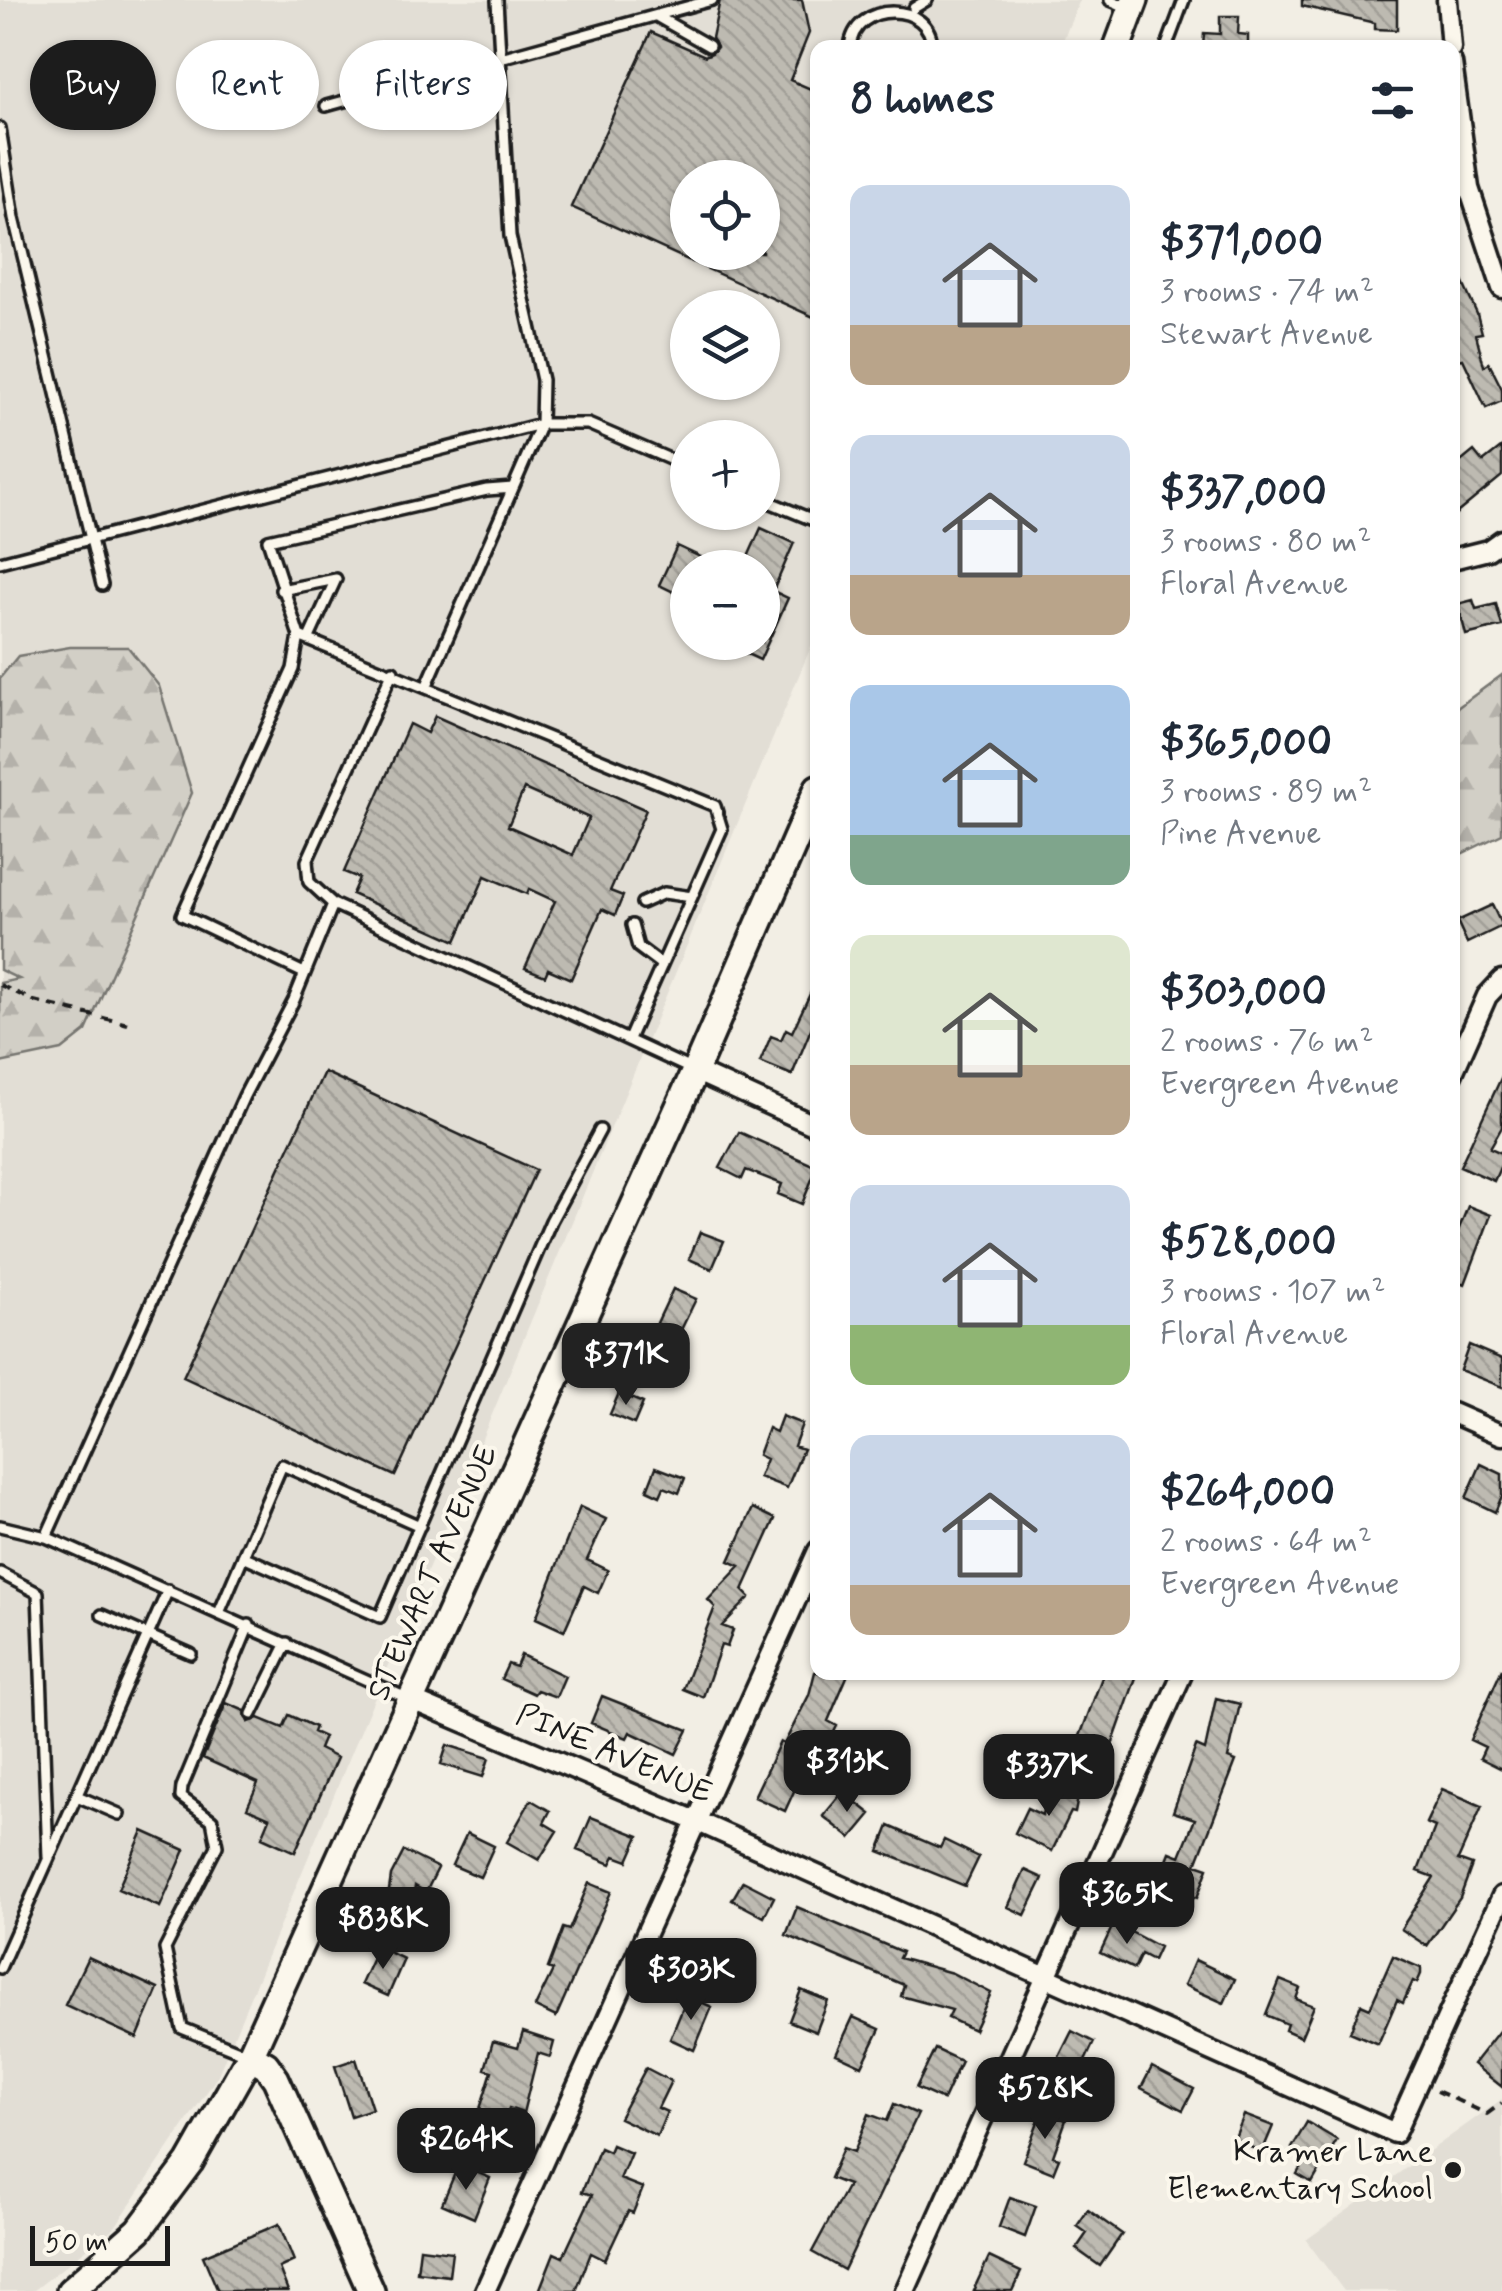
<!DOCTYPE html>
<html lang="en">
<head>
<meta charset="utf-8">
<style>
	body { margin:0; font-family:Mynerve,sans-serif; background:#f2f2f3; color:#1f2937; height:100vh; display:flex; flex-direction:column; font-size:38px; white-space:nowrap }
	* { box-sizing:border-box; margin:0 }
	p { font-size:32px; color:#747a83 }
	.icon { flex:none; width:55px; height:55px; fill:none; stroke:currentColor; stroke-width:2; stroke-linecap:round; stroke-linejoin:round }
	.map { position:relative; flex:1; overflow:hidden }
	.details { position:absolute; left:810px; top:40px; width:650px; height:1640px; display:flex; flex-direction:column; background:#fff; border-radius:20px; box-shadow:0 2px 8px #0004 }
	.details>* { flex:none }
	.hud { position:absolute; left:30px; top:40px; width:630px; height:90px; display:flex; gap:20px }
	.tools { position:absolute; left:670px; top:160px; display:grid; gap:20px }
	.tools a { display:grid; place-items:center; width:110px; height:110px; border-radius:50%; background:#fff; box-shadow:0 2px 8px #0004; font-size:50px }
	.scale { position:absolute; left:30px; bottom:25px; width:140px; box-sizing:border-box; padding-left:10px; border:5px solid #1c1c1c; border-top:0; font-size:28px; line-height:35px; white-space:nowrap; color:#1c1c1c; -webkit-text-stroke:8px #fbf7ec; paint-order:stroke }
	.price { position:absolute; translate:-50% -85px; padding:0 22px; border-radius:20px; background:#1c1c1c; color:#fff; font-size:32px; line-height:65px; filter:drop-shadow(0 2px 5px #0008) }
	.price::after { content:''; position:absolute; left:50%; top:60px; width:30px; height:22px; margin-left:-15px; background:inherit; clip-path:polygon(0 0,100% 0,50% 100%) }
	.price.active { background:#222; color:#fff }
	ul { padding:0; list-style:none }
	li { display:flex; align-items:center; gap:30px; height:250px; padding:0 40px }
	li span { display:grid; place-items:center; flex:none; width:280px; height:200px; border-radius:20px; color:#555 }
	li>.icon { margin-inline-start:auto }
	span .icon { width:120px; height:120px; fill:#fffc; stroke-width:1 }
	li b { font-size:42px }
	h2 { display:flex; justify-content:space-between; align-items:center; height:120px; padding:0 40px; font-size:42px }
	.chip { padding:0 35px; border-radius:45px; background:#fff; box-shadow:0 2px 8px #0004; font-size:35px; line-height:90px }
	.chip.active { background:#1c1c1c; color:#fff }
	.map>svg:first-child { display:block }
	.built { fill:#e2ded5; fill-rule:evenodd }
	.forest { fill:url(#forest-firs); stroke:#777671; stroke-width:2.5 }
	.building { fill:url(#building-back-hatch); stroke:#1c1c1c; stroke-width:2.5; fill-rule:evenodd }
	.lines { fill:none; stroke-linecap:round; stroke-linejoin:round }
	.lane-casing { stroke:#1c1c1c; stroke-width:16 }
	.street-casing { stroke:#1c1c1c; stroke-width:25 }
	.secondary-casing { stroke:#1c1c1c; stroke-width:32 }
	.path { stroke:#1c1c1c; stroke-width:4; stroke-dasharray:10 8; stroke-linecap:butt }
	.lane { stroke:#fbf7ec; stroke-width:9 }
	.street { stroke:#fbf7ec; stroke-width:18 }
	.secondary { stroke:#fbf7ec; stroke-width:25 }
	.poi-dot { fill:#1c1c1c; stroke:#fbf7ec; stroke-width:4 }
	.labels { text-anchor:middle; dominant-baseline:central; stroke-width:8; stroke-linejoin:round; paint-order:stroke }
	.street-label { font-size:32px; fill:#1c1c1c; stroke:#fbf7ec }
	.poi-label { font-size:32px; fill:#1c1c1c; stroke:#fbf7ec; text-anchor:end }
</style>
</head>
<body>
<div class="map">
<svg width="1502" height="2291" viewBox="0 0 1502 2291">
	<defs>
		<pattern id="forest-firs" width="22" height="20" patternUnits="userSpaceOnUse" patternTransform="scale(2.5)"><rect width="22" height="20" fill="#d2cfc6"/><path d="M5 1l3.5 6h-7zM16 11l3.5 6h-7z" fill="#b4b1aa"/></pattern>
		<pattern id="building-back-hatch" width="6" height="6" patternUnits="userSpaceOnUse" patternTransform="scale(2.5)"><rect width="6" height="6" fill="#bdbab1"/><path d="M-1 5l2 2M0 0l6 6M5-1l2 2" fill="none" stroke="#a29f98"/></pattern>
	</defs>
	<rect width="100%" height="100%" fill="#f2eee4"/>
	<filter id="ink" filterUnits="userSpaceOnUse"><feTurbulence type="fractalNoise" baseFrequency=".01" numOctaves="2"/><feDisplacementMap in="SourceGraphic" scale="20" xChannelSelector="R" yChannelSelector="G"/><feConvolveMatrix kernelMatrix="1 2 1 2 8 2 1 2 1" color-interpolation-filters="sRGB"/></filter>
	<g filter="url(#ink)">
		<path class="built" d="M0,0H1080L1060,47L818,48L817,632L217,2077L115,2227L33,2291H0ZM688,178H762V252H688ZM688,308H762V382H688ZM688,438H762V512H688ZM688,568H762V642H688Z
			M1502,2099V2291H1344L1306,2240Z"/>
		<path class="forest" d="M70,647H128L159,686L192,793L86,1031L62,1050L0,1063V983L19,979L0,970V678L18,656Z
			M1502,675V834L1453,858V711Z"/>
		<path class="building" d="M720,0H802L809,33L790,80L818,92V319L571,207L651,32L705,56L712,53L717,47L712,38ZM688,178H762V252H688Z
			M1302,0H1397V30L1375,29V23L1302,6Z
			M1220,16H1239L1238,34L1248,35V48H1203L1204,33L1220,34Z
			M1452,259L1477,314L1482,333L1476,334L1484,366L1489,363L1502,389V401L1486,408L1463,359L1458,360L1452,338Z
			M1502,447V476L1452,517V469L1474,451L1483,462Z
			M761,528L794,543L773,591L788,598L760,660L721,642H762V568H743Z
			M677,546L724,568H688V599L659,585Z
			M1473,600L1476,609L1496,604L1502,626L1466,635L1458,604Z
			M435,716L646,810L610,891L623,896L615,915L602,909L571,979L548,969L545,976L525,968L555,901L529,889L527,894L485,876L456,941L352,894L359,878L344,872L409,724L427,733ZM524,789L589,818L573,855L508,826Z
			M1492,905L1502,926L1467,943L1457,921Z
			M818,977V1012L792,1075L760,1062L771,1036L781,1040L786,1029L792,1032Z
			M324,1072L536,1170L395,1476L183,1377Z
			M1502,1076V1127L1490,1148L1502,1153V1163L1494,1181L1460,1166Z
			M739,1132L817,1167L802,1204L778,1194L782,1184L746,1170L742,1179L720,1168Z
			M1468,1206L1491,1215L1465,1284L1452,1279V1246Z
			M700,1232L724,1241L712,1269L689,1259Z
			M673,1289L696,1299L679,1334L657,1323Z
			M1469,1345L1502,1359V1387L1460,1370Z
			M619,1393L643,1403L634,1424L610,1414Z
			M782,1416L802,1424L794,1446L803,1449L787,1488L759,1477L766,1459L758,1455L768,1428L776,1432Z
			M1481,1464L1502,1474V1496L1495,1512L1466,1498Z
			M656,1467L685,1478L679,1493L664,1487L660,1496L647,1490Z
			M580,1507L606,1519L587,1560L608,1570L598,1593L584,1586L564,1631L536,1618Z
			M753,1508L775,1519L743,1590L750,1597L722,1626L733,1630L727,1647L721,1645L703,1697L683,1689L715,1607L708,1600L740,1566L729,1561Z
			M521,1655L565,1676L556,1697L537,1690L534,1694L501,1679L508,1664L516,1667Z
			M1502,1669V1769L1480,1758L1485,1747L1470,1740Z
			M815,1672H849L828,1721L837,1726L825,1750L815,1745L785,1811L754,1797L780,1742L784,1744L809,1695Z
			M1104,1672H1138L1112,1745L1099,1740L1092,1759L1074,1752Z
			M602,1696L688,1730L676,1754L630,1732L627,1738L591,1723Z
			M1216,1698L1240,1704L1228,1758L1236,1761L1196,1864L1208,1868L1197,1898L1158,1883L1170,1852L1180,1856L1195,1819L1173,1812L1196,1746L1205,1750Z
			M226,1703L245,1711L249,1722L259,1718L283,1728L289,1715L315,1727L313,1732L324,1737L319,1749L337,1758L295,1852L262,1837L270,1818L247,1808L258,1783L203,1758Z
			M447,1745L489,1758L483,1777L441,1764Z
			M1055,1789L1079,1792L1075,1813L1071,1812L1052,1851L1015,1833L1027,1808L1042,1815L1046,1794L1054,1795Z
			M1442,1789L1482,1806L1458,1860L1472,1865L1460,1898L1427,1946L1401,1929L1434,1877L1418,1871L1435,1827L1426,1823Z
			M843,1792L871,1814L851,1838L823,1816Z
			M531,1800L550,1811L544,1823L557,1831L539,1860L507,1842Z
			M591,1817L639,1836L628,1861L615,1856L611,1864L577,1850Z
			M889,1826L940,1848L944,1840L979,1857L965,1886L879,1851Z
			M143,1831L185,1850L160,1907L118,1889Z
			M467,1833L494,1846L480,1877L452,1865Z
			M404,1851L438,1868L426,1892L415,1886L409,1929L384,1926L391,1876Z
			M1025,1870L1043,1878L1025,1915L1008,1907Z
			M743,1881L774,1897L764,1917L732,1900Z
			M589,1883L611,1892L556,2017L535,2007L553,1970L548,1968L563,1928L569,1930Z
			M797,1907L902,1952L899,1958L952,1973L991,1993L974,2030L948,2018L952,2010L901,1996L904,1985L786,1935Z
			M1114,1923L1159,1947L1153,1960L1141,1954L1134,1969L1100,1953Z
			M378,1947L404,1959L388,1996L361,1984Z
			M1393,1956L1421,1968V1974L1417,1983L1413,1981L1403,2003L1397,2000L1378,2044L1350,2032L1361,2004L1370,2008Z
			M88,1957L158,1989L137,2038L65,2005Z
			M1195,1960L1235,1979L1224,2003L1184,1985Z
			M1280,1980L1300,1988L1296,1999L1314,2006L1301,2037L1285,2030L1287,2024L1266,2015Z
			M801,1990L828,2001L816,2032L789,2021Z
			M688,1996L712,2007L694,2050L670,2039Z
			M853,2017L880,2029L862,2066L836,2054Z
			M1502,2027V2087L1473,2064Z
			M1072,2031L1094,2042L1071,2091L1056,2084L1065,2065L1057,2061Z
			M523,2032L554,2042L550,2057L538,2053L523,2113L509,2108L498,2139L473,2131L492,2071L485,2069L493,2041L518,2048Z
			M935,2049L961,2061L943,2100L916,2088Z
			M356,2059L372,2109L351,2116L335,2066Z
			M1152,2067L1194,2089L1183,2110L1141,2088Z
			M646,2068L671,2081L658,2108L667,2112L657,2136L619,2118Z
			M894,2104L918,2114L844,2270L812,2252L848,2185L830,2178L843,2148L854,2152L869,2114L887,2121Z
			M1042,2111L1066,2120L1053,2156L1059,2158L1053,2173L1023,2161Z
			M1244,2115L1273,2126L1262,2152L1234,2140Z
			M1307,2122L1337,2140L1312,2183L1297,2174L1307,2156L1292,2148Z
			M612,2145L631,2153L620,2179L643,2188L633,2213L628,2211L605,2260L591,2253L576,2291H539L554,2253L563,2257L592,2195L582,2192L600,2148L609,2152Z
			M474,2171L490,2178L474,2218L442,2204L455,2173L470,2179Z
			M1010,2197L1036,2206L1025,2237L999,2227Z
			M1088,2210L1122,2234L1100,2266L1076,2249L1087,2233L1077,2226Z
			M279,2224L294,2261L279,2268L288,2291H218L203,2256Z
			M420,2248L452,2252L449,2276L417,2272Z
			M989,2257L1021,2272L1012,2291H973Z"/>
		<g class="lines">
			<g class="lane-casing">
				<path id="lane" d="M1110,0L1129,8
					M914,8L927,0
					M658,17L709,46
					M850,48C853,0 933,0 932,48
					M1166,48L1184,0
					M326,106L712,0
					M0,128L14,218L102,585
					M762,499L818,522
					M0,562L541,424H588L688,467
					M281,590L336,579L309,638
					M299,636L268,540L487,490L513,488
					M393,671L307,861L309,882L333,904L693,1070
					M427,685L541,424L542,380L510,236L497,0
					M642,903L664,893L692,897
					M632,925L638,947L662,965
					M304,973L182,915L293,669L299,636L715,806L722,829L629,1039
					M0,1526L46,1537L409,1699
					M46,1537L244,1096L294,1000L333,904
					M243,1556L380,1617L551,1221L600,1130
					M0,1573L38,1593L48,1857
					M219,1613L282,1465L420,1526
					M102,1615L191,1654
					M252,1714L287,1643
					M77,1796L119,1814
					M0,1968L168,1590
					M246,2054L182,2028L165,1949L217,1846L212,1820L181,1797L182,1787L249,1625"/>
			</g>
			<g class="street-casing">
				<path id="street" d="M1447,0L1451,48
					M1452,63L1469,188L1502,288
					M1452,559L1488,550L1502,540
					M695,1071L818,1127
					M1452,1075L1487,996L1502,980
					M1452,1413L1502,1435
					M412,1700L696,1821L1395,2133L1502,1896
					M485,2291L818,1551
					M905,2291L1183,1672"/>
			</g>
			<g class="secondary-casing">
				<path id="secondary" d="M1117,48L1135,0
					M250,2056L266,2065L276,2079L371,2291
					M70,2291L139,2230L190,2162L250,2056L695,1071L818,788"/>
			</g>
			<path class="path" d="M0,985L34,1001L128,1024
				M1437,2091L1487,2114L1502,2103"/>
			<use href="#lane" class="lane"/>
			<use href="#street" class="street"/>
			<use href="#secondary" class="secondary"/>
		</g>
	</g>
	<circle class="poi-dot" cx="1453" cy="2170" r="10"/>
	<g class="labels">
		<g class="street-label">
			<text transform="translate(433 1573) rotate(-66)">STEWART AVENUE</text>
			<text transform="translate(614 1754) rotate(23)">PINE AVENUE</text>
		</g>
		<g class="poi-label">
			<text x="1433" y="2152">Kramer Lane<tspan x="1433" dy="37">Elementary School</tspan></text>
		</g>
	</g>
</svg>
<div class="tools">
<a><svg class="icon" aria-label="locate" viewBox="0 0 24 24"><circle cx="12" cy="12" r="6"/><path d="M12 2v4M12 18v4M2 12h4M18 12h4"/></svg></a>
<a><svg class="icon" aria-label="layers" viewBox="0 0 24 24"><path d="M12 4l9 5-9 5-9-5zM3 14l9 5 9-5"/></svg></a>
<a>+</a>
<a>−</a>
</div>
<div class="scale">50 m</div>
<b class="price active" style="left:626px;top:1408px">$371K</b>
<b class="price" style="left:847px;top:1815px">$313K</b>
<b class="price" style="left:1049px;top:1819px">$337K</b>
<b class="price" style="left:1127px;top:1947px">$365K</b>
<b class="price" style="left:383px;top:1972px">$838K</b>
<b class="price" style="left:691px;top:2023px">$303K</b>
<b class="price" style="left:1045px;top:2142px">$528K</b>
<b class="price" style="left:466px;top:2193px">$264K</b>
<div class="hud">
<a class="chip active">Buy</a>
<a class="chip">Rent</a>
<a class="chip">Filters</a>
</div>
<section class="details">
<h2>8 homes<svg class="icon" aria-label="filters" viewBox="0 0 24 24"><path d="M4 7h16M4 17h16"/><circle cx="9" cy="7" r="2"/><circle cx="15" cy="17" r="2"/></svg></h2>
<ul>
<li><span style="background:linear-gradient(#c9d6e8 70%,#b9a48a 0)"><svg class="icon" aria-label="home" viewBox="0 0 24 24"><path d="M3 11l9-7 9 7M6 9v11h12V9"/></svg></span><div><b>$371,000</b><p>3 rooms · 74 m²</p><p>Stewart Avenue</p></div></li>
<li><span style="background:linear-gradient(#c9d6e8 70%,#b9a48a 0)"><svg class="icon" aria-label="home" viewBox="0 0 24 24"><path d="M3 11l9-7 9 7M6 9v11h12V9"/></svg></span><div><b>$337,000</b><p>3 rooms · 80 m²</p><p>Floral Avenue</p></div></li>
<li><span style="background:linear-gradient(#a9c7e8 75%,#7fa58c 0)"><svg class="icon" aria-label="home" viewBox="0 0 24 24"><path d="M3 11l9-7 9 7M6 9v11h12V9"/></svg></span><div><b>$365,000</b><p>3 rooms · 89 m²</p><p>Pine Avenue</p></div></li>
<li><span style="background:linear-gradient(#dfe7d0 65%,#b9a48a 0)"><svg class="icon" aria-label="home" viewBox="0 0 24 24"><path d="M3 11l9-7 9 7M6 9v11h12V9"/></svg></span><div><b>$303,000</b><p>2 rooms · 76 m²</p><p>Evergreen Avenue</p></div></li>
<li><span style="background:linear-gradient(#c9d6e8 70%,#8fb573 0)"><svg class="icon" aria-label="home" viewBox="0 0 24 24"><path d="M3 11l9-7 9 7M6 9v11h12V9"/></svg></span><div><b>$528,000</b><p>3 rooms · 107 m²</p><p>Floral Avenue</p></div></li>
<li><span style="background:linear-gradient(#c9d6e8 75%,#b9a48a 0)"><svg class="icon" aria-label="home" viewBox="0 0 24 24"><path d="M3 11l9-7 9 7M6 9v11h12V9"/></svg></span><div><b>$264,000</b><p>2 rooms · 64 m²</p><p>Evergreen Avenue</p></div></li>
</ul>
</section>
</div>
</body>
</html>
